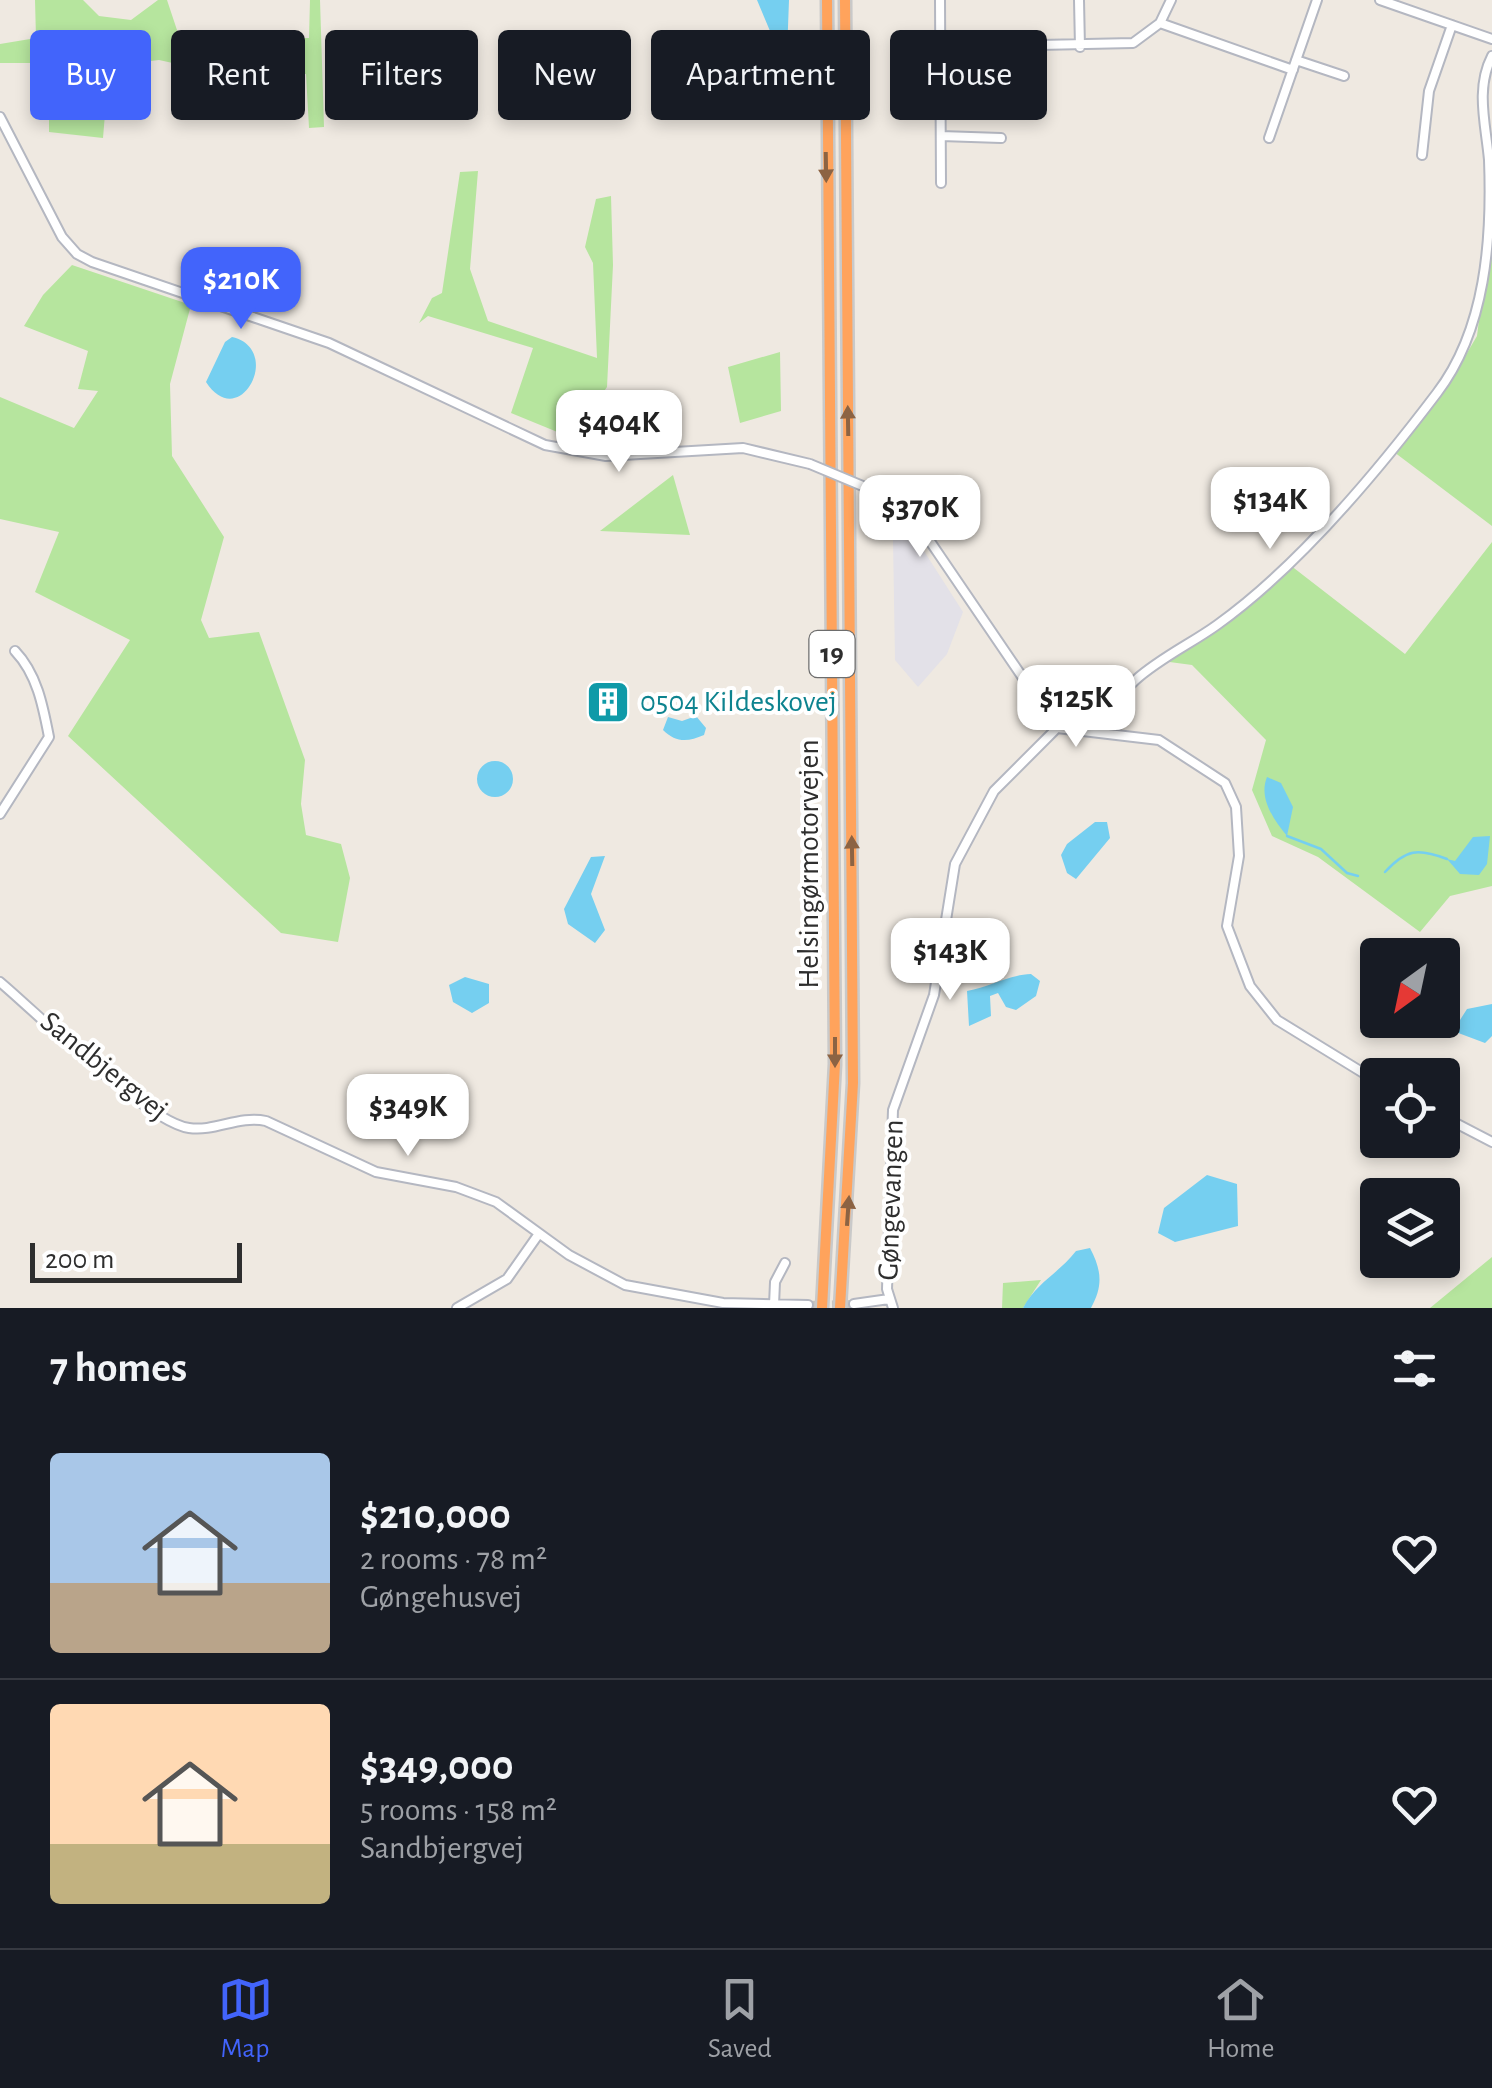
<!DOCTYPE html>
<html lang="en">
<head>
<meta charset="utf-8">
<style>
	body { margin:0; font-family:"Alegreya Sans",sans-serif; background:#20242c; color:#f1f3f6; height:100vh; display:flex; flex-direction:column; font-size:38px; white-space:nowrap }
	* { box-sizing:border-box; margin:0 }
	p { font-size:32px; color:#9ea1a6 }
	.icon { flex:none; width:55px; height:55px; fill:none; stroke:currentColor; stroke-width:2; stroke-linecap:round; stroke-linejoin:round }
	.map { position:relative; height:1308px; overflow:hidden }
	.panel { display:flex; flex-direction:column; background:#171b24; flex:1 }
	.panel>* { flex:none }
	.hud { position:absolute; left:30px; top:30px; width:1432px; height:90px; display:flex; gap:20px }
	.needle { width:65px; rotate:213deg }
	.buttons { position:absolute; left:1360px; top:938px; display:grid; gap:20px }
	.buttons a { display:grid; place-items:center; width:100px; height:100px; border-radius:10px; background:#171b24; box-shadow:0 5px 15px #0003; font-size:50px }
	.scale { position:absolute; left:30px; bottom:25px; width:212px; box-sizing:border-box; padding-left:10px; border:5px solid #2e2e2e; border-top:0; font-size:28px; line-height:35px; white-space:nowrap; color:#2e2e2e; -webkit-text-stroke:8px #fff; paint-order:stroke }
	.price { position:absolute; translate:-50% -85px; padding:0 22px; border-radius:20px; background:#fff; color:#222; font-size:32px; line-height:65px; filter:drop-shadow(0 2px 5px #0008) }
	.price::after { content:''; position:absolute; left:50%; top:60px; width:30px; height:22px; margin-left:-15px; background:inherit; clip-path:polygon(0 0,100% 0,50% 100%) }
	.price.on { background:#4264fb; color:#fff }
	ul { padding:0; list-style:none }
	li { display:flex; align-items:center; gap:30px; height:250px; padding:0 50px }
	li+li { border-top:2px solid #363941 }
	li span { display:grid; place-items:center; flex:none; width:280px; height:200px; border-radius:10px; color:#555 }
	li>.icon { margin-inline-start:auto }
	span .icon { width:120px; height:120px; fill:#fffc; stroke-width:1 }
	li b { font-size:42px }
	h2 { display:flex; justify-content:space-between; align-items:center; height:120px; padding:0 50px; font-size:42px }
	.pill { padding:0 35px; border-radius:10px; background:#171b24; box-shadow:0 5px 15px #0003; font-size:35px; line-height:90px }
	.pill.on { background:#4264fb; color:#fff }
	.tab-bar { display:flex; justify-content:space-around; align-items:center; height:140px; border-top:2px solid #363941; background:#171b24; font-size:28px; color:#9ea1a6 }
	.tab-bar a { display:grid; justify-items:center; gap:5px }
	.tab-bar .on { color:#4264fb }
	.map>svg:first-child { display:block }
	.industrial { fill:#e3e1e8 }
	.green { fill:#b6e59e }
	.water { fill:#75cff0 }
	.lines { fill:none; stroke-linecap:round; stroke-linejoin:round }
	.stream { stroke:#75cff0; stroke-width:2.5 }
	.minor-tunnel { stroke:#c8c4bd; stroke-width:8; stroke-dasharray:8 4; stroke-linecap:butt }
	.minor-casing { stroke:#b4b7c1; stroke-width:12 }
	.highway-casing { stroke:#c9c9c9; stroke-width:15 }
	.minor { stroke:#fff; stroke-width:8 }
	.highway { stroke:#ffa35c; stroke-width:10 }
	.minor-bridge-casing { stroke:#b4b7c1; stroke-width:12; stroke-linecap:butt }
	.minor-bridge { stroke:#fff; stroke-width:8 }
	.oneway { fill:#8c6343 }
	.labels { text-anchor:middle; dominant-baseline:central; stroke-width:8; stroke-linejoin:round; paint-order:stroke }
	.shield { fill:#fff; stroke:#6d6d6d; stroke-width:2.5 }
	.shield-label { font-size:28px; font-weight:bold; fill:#2e2e2e }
	.culture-label { font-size:30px; fill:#0d838f; stroke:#fff; text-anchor:start }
	.street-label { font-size:30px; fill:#2e2e2e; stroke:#fff }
</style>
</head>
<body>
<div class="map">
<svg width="1492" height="1308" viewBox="0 0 1492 1308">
	<rect width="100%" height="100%" fill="#efe9e1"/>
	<path class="industrial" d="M915,537L963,612L947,654L918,687L895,660L893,540Z"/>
	<path class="green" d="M35,0H83L99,16L131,20L158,0H167L180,39L309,38L310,0H320L324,127L309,128L306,74L209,71L159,60L109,66L103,138L49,132V63H0V44L36,38Z
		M478,171L470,269L488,321L597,358L593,263L585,247L596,199L611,196L613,265L607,387L572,438L511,413L533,348L428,316L419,323L432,298L442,293L460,172Z
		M1492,217V526L1394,452L1444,392L1477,336Z
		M72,265L191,305L170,384L172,456L224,537L201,620L209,638L259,632L305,760L301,804L306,835L341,844L350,878L338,942L281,933L68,736L130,640L35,592L59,532L0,519V397L74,428L98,391L78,389L88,351L24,326L43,295Z
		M780,352L781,411L740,423L728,367Z
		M673,475L690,535L600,531Z
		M1492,542V886L1450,896L1420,932L1318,857L1272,836L1252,790L1266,740L1192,665L1162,661L1220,628L1290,565L1405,654Z
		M1492,1257V1308H1430Z
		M1041,1280L1023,1308H1002L1003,1283Z"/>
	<path class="water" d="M757,0H789L787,54L778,50Z
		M232,337C284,349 240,434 206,382L225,342Z
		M696,716L706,728L704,735C688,742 676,743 663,730L668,717L682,721Z
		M477 779a18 18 0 1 1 36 0a18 18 0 1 1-36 0Z
		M1267,777L1281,783L1293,807L1287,836C1275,821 1258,799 1267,777Z
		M1095,822H1107L1110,838L1076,879L1067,873L1061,855L1067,844Z
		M1490,836L1487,864L1479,875L1460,874L1447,859L1455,861L1473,837Z
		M605,856L591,894L605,930L595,943L568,924L564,909L591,857Z
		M1031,974L1040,981L1036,996L1016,1010L1006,1007L998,993L990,996L991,1016L969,1026L967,991C990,987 1008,975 1031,974Z
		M465,977L489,984V1003L472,1013L453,1002L449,985Z
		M1492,1004V1036L1485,1043L1453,1031L1467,1009Z
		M1207,1175L1237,1184L1238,1226L1175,1242L1158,1233L1164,1208Z
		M1090,1248C1102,1271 1103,1286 1091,1308H1023C1037,1282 1058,1274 1076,1251Z"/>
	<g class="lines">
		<path class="stream" d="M1287,836L1321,849L1347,873L1358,876
			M1385,872C1406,849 1418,848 1447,859"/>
		<path class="minor-tunnel" d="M808,1305L854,1304"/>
		<g class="minor-casing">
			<path id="minor" d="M940,0L941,183
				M1079,0L1080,47
				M1380,0L1492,39
				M1160,23L1293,70
				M940,47L1133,43L1160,23L1171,0
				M1296,60L1344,76
				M0,117L62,237L77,254L92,262L329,343L545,445L606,456L743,448L810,464
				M941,136L1001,138
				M1269,138L1317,0
				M1422,155L1429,91L1452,25
				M877,492L923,531L1057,728L1159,740L1225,783L1236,807L1239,856L1227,926L1250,986L1277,1020L1378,1082
				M1104,731C1116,676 1177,654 1217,625C1297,568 1378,471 1437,393C1486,329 1492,239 1489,160C1486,125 1475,89 1492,56
				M0,814L49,737C43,706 37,674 15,651
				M0,982C37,1013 147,1122 189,1128C215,1132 239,1115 266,1121L376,1172L456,1187L496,1202L569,1255L625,1285L723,1303L808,1305
				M1442,1116L1492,1142
				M854,1304L889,1299
				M774,1305L775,1282L785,1263
				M457,1308L507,1279L538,1235
				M893,1308L887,1289L893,1110L934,995L955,864L994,791L1057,728"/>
		</g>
		<g class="highway-casing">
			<path id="highway" d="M822,1308L835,1064L827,0
				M840,1308L853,1083L845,0"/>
		</g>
		<use href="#minor" class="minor"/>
		<use href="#highway" class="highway"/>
		<g class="minor-bridge-casing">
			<path id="minor-bridge" d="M810,464L877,492"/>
		</g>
		<use href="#minor-bridge" class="minor-bridge"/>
	</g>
	<defs><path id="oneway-solid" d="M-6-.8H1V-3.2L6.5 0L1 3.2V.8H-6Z" transform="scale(2.5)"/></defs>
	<g class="oneway">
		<use href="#oneway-solid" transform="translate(826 167) rotate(89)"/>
		<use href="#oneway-solid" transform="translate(848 421) rotate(-91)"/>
		<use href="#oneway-solid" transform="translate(852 851) rotate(-91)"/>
		<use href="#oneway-solid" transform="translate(835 1052) rotate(90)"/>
		<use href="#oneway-solid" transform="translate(848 1211) rotate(-86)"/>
	</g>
	<defs>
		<g id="building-square" transform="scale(2.25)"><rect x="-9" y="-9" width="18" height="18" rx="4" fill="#0f9aa8" stroke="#fff"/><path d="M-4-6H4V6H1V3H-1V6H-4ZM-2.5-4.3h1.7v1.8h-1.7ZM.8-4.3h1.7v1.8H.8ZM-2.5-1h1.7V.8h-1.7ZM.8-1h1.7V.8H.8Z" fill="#fff"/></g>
	</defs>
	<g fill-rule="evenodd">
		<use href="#building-square" x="608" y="702"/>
	</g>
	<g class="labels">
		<rect class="shield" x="809.5" y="631" width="45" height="46" rx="8"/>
		<g class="shield-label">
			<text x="832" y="654">19</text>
		</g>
		<g class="culture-label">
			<text x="640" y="702">0504 Kildeskovej</text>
		</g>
		<g class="street-label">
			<text transform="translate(809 864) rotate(-90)">Helsingørmotorvejen</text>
			<text transform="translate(104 1066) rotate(39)">Sandbjergvej</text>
			<text transform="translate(891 1200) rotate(-88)">Gøngevangen</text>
		</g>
	</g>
</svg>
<div class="buttons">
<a><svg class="needle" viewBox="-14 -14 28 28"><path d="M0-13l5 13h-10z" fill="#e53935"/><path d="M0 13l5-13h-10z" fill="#9ea1a6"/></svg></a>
<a><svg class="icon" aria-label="locate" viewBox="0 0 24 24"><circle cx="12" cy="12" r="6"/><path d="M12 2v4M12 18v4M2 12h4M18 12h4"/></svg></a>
<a><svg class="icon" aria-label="layers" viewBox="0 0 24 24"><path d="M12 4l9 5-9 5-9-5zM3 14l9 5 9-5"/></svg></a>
</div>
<div class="scale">200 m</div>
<b class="price on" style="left:241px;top:332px">$210K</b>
<b class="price" style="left:619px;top:475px">$404K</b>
<b class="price" style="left:1270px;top:552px">$134K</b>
<b class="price" style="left:920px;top:560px">$370K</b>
<b class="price" style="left:1076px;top:750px">$125K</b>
<b class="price" style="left:950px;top:1003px">$143K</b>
<b class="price" style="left:408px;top:1159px">$349K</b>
<div class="hud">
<a class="pill on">Buy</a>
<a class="pill">Rent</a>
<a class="pill">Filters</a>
<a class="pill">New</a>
<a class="pill">Apartment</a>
<a class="pill">House</a>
</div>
</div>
<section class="panel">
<h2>7 homes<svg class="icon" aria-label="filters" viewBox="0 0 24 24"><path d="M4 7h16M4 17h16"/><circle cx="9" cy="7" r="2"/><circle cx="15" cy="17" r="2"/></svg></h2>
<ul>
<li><span style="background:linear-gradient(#a9c7e8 65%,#b9a48a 0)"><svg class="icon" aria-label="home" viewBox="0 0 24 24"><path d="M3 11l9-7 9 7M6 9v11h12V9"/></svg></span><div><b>$210,000</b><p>2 rooms · 78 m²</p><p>Gøngehusvej</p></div><svg class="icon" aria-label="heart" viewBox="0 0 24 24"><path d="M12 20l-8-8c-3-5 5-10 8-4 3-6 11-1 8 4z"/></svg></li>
<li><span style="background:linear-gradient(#ffd9b3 70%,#c2b280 0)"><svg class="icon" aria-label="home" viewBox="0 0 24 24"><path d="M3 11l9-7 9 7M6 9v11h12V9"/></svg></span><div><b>$349,000</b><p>5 rooms · 158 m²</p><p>Sandbjergvej</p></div><svg class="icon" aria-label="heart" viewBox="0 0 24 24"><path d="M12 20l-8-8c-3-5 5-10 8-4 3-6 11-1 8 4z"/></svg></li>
</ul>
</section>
<nav class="tab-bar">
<a class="on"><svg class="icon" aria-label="map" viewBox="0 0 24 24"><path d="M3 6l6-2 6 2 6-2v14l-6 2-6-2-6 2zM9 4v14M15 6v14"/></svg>Map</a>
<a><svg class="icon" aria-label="saved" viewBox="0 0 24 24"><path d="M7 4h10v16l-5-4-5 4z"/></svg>Saved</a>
<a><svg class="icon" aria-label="home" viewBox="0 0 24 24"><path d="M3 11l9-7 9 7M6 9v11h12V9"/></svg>Home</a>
</nav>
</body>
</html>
